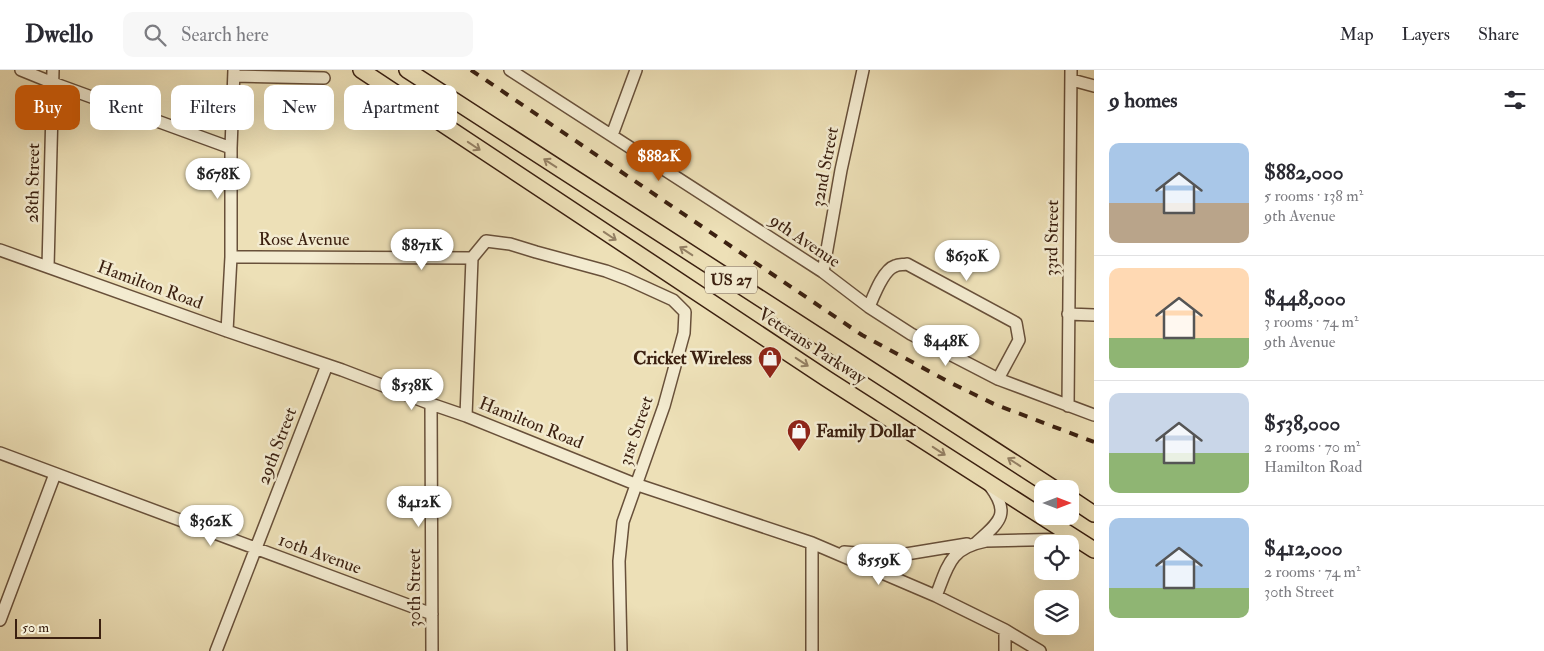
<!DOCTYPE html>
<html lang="en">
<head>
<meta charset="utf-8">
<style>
	body { margin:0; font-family:"IM FELL Double Pica",serif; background:#f7f7f7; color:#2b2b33; height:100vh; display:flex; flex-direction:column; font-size:19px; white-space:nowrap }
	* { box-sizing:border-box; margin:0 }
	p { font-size:16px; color:#7c7c81 }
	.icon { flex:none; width:28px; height:28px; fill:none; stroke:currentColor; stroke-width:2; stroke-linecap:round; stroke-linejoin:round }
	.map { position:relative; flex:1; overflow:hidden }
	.side { display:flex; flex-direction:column; background:#fff; width:450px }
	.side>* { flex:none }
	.hud { position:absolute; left:15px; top:15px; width:475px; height:45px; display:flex; gap:10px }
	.needle { width:32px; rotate:90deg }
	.buttons { position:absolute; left:1034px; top:410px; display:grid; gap:10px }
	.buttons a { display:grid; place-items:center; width:45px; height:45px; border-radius:10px; background:#fff; box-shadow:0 5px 20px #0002; font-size:25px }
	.scale { position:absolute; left:15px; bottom:12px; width:86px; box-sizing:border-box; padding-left:5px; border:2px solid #3b2010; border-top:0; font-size:14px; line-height:18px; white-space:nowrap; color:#3b2010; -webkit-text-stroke:4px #f3ebd0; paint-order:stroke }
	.price { position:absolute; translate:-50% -42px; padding:0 11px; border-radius:18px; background:#fff; color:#222; font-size:16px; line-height:32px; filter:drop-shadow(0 1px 2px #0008) }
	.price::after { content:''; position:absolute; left:50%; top:30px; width:15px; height:11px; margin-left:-8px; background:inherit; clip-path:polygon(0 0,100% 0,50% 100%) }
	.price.on { background:#b45309; color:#fff }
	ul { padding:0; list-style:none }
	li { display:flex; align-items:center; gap:15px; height:125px; padding:0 15px }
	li+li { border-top:1px solid #e1e1e2 }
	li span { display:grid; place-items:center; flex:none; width:140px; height:100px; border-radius:10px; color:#555 }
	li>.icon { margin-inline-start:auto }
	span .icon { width:60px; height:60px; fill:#fffc; stroke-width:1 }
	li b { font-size:21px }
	h2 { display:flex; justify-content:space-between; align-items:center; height:60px; padding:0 15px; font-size:21px }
	.pill { padding:0 18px; border-radius:10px; background:#fff; box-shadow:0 5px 20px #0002; font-size:18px; line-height:45px }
	.pill.on { background:#b45309; color:#fff }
	header { display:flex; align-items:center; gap:30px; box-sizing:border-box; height:70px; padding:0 25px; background:#fff; border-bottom:1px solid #e1e1e2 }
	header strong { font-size:24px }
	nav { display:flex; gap:28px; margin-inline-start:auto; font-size:18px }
	.search { width:350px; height:45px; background:#f7f7f7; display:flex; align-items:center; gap:12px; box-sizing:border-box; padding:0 18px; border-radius:10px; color:#7c7c81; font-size:19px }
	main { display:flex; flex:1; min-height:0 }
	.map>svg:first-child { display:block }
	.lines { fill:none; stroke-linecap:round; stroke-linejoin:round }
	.minor-casing { stroke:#68503a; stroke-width:14 }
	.major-casing { stroke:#3b2010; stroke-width:18 }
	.minor { stroke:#f3ebd0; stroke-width:11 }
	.major { stroke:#ede0b7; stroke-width:15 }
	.rail { stroke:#3b2010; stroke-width:4; stroke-dasharray:9 9; stroke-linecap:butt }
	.oneway { stroke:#948064 }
	.labels { text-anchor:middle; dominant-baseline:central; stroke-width:5; stroke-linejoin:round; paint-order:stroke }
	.shield { fill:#f3ebd0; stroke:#725d4a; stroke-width:1 }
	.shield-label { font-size:16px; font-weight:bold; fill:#3b2010 }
	.street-label { font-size:18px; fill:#3b2010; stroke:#f3ebd0 }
	.poi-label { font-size:18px; font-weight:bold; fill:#3b2010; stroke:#f3ebd0; text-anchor:end }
</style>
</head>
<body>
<header>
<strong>Dwello</strong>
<div class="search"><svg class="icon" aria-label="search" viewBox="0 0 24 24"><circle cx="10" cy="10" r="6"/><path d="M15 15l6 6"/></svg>Search here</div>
<nav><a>Map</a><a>Layers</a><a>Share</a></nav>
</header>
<main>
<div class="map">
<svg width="1094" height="581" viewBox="0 0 1094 581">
	<rect width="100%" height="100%" fill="#ede0b7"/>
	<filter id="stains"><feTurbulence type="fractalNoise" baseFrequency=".004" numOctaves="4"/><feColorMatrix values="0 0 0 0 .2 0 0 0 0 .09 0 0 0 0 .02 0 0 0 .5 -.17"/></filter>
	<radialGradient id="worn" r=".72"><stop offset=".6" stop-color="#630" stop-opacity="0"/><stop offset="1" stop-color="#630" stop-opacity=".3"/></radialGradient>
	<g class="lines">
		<g class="minor-casing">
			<path id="minor" d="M21,0L53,13L231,78
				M510,0L823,202L869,237L911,264L998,309L1094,345
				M234,6L324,8
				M1072,10L1094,16
				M612,65L636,0
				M0,180L227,261L342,300L431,334L466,346L635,414L812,473L936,526L1005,560L1040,581
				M231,187L472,188L486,171L510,174L536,182L606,201L627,209L673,230L685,242L684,263L664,336L623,452L619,491L621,581
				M48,197L53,0
				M823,202L841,100L863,0
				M869,237C874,225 883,200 895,196C899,194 903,195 907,194L1016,253L1019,270L998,309
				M1068,244L1094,245
				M227,261L231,187V78L234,0
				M431,334L432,581
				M1068,336L1071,0
				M466,346L472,188
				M0,383L432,544
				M812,473V581
				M976,473C998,453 1012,445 990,416
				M844,482L894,486L967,474
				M936,526C948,495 950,478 986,471L1075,469
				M0,550L55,404
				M216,581L327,295
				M1005,581V560"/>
		</g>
		<g class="major-casing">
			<path id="major" d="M361,0L827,309L1094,480
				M407,0L1055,419
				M1070,428L1094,444"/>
		</g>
		<use href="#minor" class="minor"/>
		<use href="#major" class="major"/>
		<path class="rail" d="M471,0L862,265L951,313L994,334L1094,372"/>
	</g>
	<defs><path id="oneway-shaft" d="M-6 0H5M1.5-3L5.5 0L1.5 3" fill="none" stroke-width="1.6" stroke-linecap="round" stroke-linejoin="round" transform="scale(1.25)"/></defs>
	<g class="oneway">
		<use href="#oneway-shaft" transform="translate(474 76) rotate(34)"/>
		<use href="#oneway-shaft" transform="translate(550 93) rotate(-147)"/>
		<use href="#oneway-shaft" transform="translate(610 166) rotate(34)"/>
		<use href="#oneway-shaft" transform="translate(686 181) rotate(-147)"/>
		<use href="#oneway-shaft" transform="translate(802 292) rotate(33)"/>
		<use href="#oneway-shaft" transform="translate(939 381) rotate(33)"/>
		<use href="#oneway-shaft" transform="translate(1014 392) rotate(-147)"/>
	</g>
	<defs>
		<g id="shop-pin" transform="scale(1.25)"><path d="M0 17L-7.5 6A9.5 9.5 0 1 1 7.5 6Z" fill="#8f2418" stroke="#f3ebd0"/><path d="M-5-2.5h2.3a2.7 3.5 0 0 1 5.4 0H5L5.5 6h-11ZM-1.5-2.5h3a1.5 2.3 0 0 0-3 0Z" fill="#fff"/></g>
	</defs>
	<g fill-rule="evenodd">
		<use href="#shop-pin" x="770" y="288"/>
		<use href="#shop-pin" x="799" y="361"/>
	</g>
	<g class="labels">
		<rect class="shield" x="705" y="196.5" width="52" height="27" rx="4"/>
		<g class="shield-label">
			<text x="731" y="210">US 27</text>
		</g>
		<g class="street-label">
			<text transform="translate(825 97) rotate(-79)">32nd Street</text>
			<text transform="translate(33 113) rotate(-89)">28th Street</text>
			<text transform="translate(1052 168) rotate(-89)">33rd Street</text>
			<text x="304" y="169">Rose Avenue</text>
			<text transform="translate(805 171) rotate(34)">9th Avenue</text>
			<text transform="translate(150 215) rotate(20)">Hamilton Road</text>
			<text transform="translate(812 276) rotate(33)">Veterans Parkway</text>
			<text transform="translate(531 353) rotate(22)">Hamilton Road</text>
			<text transform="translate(636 361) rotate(-71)">31st Street</text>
			<text transform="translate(277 376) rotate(-69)">29th Street</text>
			<text transform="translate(320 484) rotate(20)">10th Avenue</text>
			<text transform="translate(414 518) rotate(-90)">30th Street</text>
		</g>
		<g class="poi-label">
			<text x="752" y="288">Cricket Wireless</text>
			<text x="816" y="361" text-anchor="start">Family Dollar</text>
		</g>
	</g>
	<rect width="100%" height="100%" filter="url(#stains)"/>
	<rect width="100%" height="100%" fill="url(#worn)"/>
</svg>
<div class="buttons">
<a><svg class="needle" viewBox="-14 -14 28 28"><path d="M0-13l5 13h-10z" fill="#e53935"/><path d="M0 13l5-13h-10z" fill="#7c7c81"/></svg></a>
<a><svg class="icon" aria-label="locate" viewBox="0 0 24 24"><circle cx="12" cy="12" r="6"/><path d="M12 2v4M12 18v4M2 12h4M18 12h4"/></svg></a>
<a><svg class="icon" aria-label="layers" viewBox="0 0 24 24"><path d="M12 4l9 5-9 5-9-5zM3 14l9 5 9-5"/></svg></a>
</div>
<div class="scale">50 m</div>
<b class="price on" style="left:659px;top:112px">$882K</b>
<b class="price" style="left:218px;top:130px">$678K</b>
<b class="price" style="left:422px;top:201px">$871K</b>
<b class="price" style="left:967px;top:212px">$630K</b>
<b class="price" style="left:946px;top:297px">$448K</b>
<b class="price" style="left:412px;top:341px">$538K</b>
<b class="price" style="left:419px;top:458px">$412K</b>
<b class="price" style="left:211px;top:477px">$362K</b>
<b class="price" style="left:879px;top:516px">$559K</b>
<div class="hud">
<a class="pill on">Buy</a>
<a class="pill">Rent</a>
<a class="pill">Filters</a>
<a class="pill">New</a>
<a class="pill">Apartment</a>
</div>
</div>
<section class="side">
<h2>9 homes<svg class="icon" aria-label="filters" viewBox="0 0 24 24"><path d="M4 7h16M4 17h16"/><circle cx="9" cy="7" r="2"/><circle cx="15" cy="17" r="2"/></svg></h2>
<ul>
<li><span style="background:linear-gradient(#a9c7e8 60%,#b9a48a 0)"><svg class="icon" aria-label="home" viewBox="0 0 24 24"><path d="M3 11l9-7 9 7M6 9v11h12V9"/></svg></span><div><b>$882,000</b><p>5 rooms · 138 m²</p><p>9th Avenue</p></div></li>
<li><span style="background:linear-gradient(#ffd9b3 70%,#8fb573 0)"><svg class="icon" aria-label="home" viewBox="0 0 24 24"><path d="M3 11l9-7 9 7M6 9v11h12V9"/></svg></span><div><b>$448,000</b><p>3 rooms · 74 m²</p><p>9th Avenue</p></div></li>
<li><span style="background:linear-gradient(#c9d6e8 60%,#8fb573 0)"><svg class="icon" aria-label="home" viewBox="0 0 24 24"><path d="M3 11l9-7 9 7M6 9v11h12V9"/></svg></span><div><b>$538,000</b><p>2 rooms · 70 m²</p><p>Hamilton Road</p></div></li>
<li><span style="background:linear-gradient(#a9c7e8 70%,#8fb573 0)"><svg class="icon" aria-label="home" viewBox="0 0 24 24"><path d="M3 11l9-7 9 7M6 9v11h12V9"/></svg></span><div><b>$412,000</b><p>2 rooms · 74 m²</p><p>30th Street</p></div></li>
</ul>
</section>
</main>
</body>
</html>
